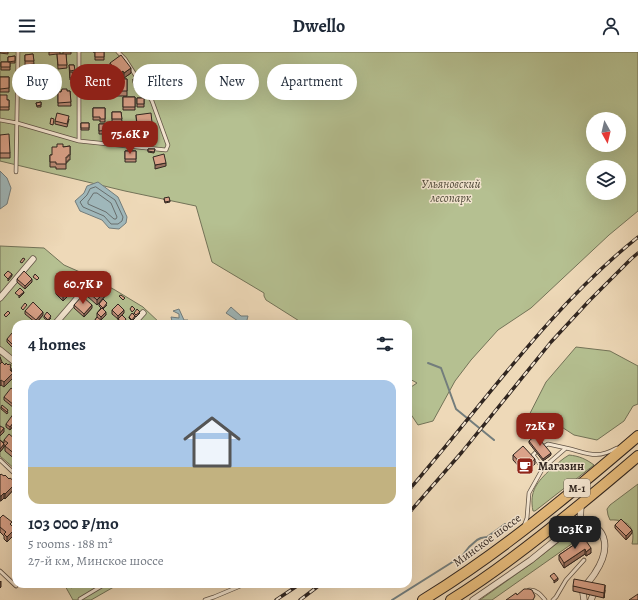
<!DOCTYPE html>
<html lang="en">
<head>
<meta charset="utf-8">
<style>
	body { margin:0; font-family:Alegreya,serif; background:#f6f6f7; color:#1f2937; height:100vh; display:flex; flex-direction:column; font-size:15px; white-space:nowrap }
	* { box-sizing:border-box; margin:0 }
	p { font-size:13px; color:#747a83 }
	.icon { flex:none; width:22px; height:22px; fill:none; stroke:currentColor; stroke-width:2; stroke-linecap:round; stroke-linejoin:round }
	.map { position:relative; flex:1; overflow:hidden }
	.details { position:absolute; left:12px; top:268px; width:400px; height:268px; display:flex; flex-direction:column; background:#fff; border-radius:12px; box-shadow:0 4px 16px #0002 }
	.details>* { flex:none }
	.banner { position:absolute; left:12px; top:12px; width:400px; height:36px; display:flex; gap:8px }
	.needle { width:26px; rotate:172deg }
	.controls { position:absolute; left:586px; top:60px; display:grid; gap:8px }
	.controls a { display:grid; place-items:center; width:40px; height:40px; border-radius:50%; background:#fff; box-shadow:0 4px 16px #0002; font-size:20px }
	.price { position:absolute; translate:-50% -34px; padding:0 9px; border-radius:8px; background:#8f2418; color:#fff; font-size:13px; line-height:26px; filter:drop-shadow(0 1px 2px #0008) }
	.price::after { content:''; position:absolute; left:50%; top:24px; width:12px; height:9px; margin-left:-6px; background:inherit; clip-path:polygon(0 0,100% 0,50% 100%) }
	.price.active { background:#222; color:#fff }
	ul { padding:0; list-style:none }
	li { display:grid; align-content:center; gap:8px; height:212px; padding:0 16px }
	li+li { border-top:1px solid #e0e1e3 }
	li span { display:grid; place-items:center; height:124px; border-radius:12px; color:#555 }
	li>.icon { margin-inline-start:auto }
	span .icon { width:72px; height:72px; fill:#fffc; stroke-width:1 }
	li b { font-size:17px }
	h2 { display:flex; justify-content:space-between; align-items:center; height:48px; padding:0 16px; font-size:17px }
	.chip { padding:0 14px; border-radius:18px; background:#fff; box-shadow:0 4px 16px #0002; font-size:14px; line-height:36px }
	.chip.active { background:#8f2418; color:#fff }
	header { display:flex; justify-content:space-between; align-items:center; height:52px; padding:0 16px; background:#fff; font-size:18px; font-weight:700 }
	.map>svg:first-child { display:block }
	.green { fill:#b5c091; stroke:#737358; fill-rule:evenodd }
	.water { fill:#9fb7ba; stroke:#737d7c }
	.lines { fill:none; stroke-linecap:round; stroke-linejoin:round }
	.shore { stroke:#686e6d; stroke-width:1 }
	.stream { stroke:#737d7c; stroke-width:2 }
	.lane-casing { stroke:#605346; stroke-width:4.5 }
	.street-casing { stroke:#605346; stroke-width:7 }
	.highway-casing { stroke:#312620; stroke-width:12 }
	.lane { stroke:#f4e6d1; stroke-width:3 }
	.street { stroke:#f4e6d1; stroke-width:5.5 }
	.highway { stroke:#e7bc7c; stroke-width:10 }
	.rail-casing { stroke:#312620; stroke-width:3.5 }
	.rail { stroke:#f4e6d1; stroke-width:2; stroke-dasharray:6; stroke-linecap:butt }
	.wall { fill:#bb8b76; stroke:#312620 }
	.shaded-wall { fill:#997160; stroke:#312620 }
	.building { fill:#daa289; stroke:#312620 }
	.labels { text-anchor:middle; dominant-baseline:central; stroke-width:3; stroke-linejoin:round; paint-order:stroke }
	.shield { fill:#f4e6d1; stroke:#6c6055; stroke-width:1 }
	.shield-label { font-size:11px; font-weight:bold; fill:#312620 }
	.park-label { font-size:12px; font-style:italic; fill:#524c3c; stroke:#f4e6d1 }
	.poi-label { font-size:12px; font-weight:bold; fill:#312620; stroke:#f4e6d1; text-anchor:start }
	.street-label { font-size:12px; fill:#312620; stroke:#f4e6d1 }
</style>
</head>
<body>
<header><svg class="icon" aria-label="menu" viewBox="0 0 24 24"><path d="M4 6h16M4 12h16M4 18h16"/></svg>Dwello<svg class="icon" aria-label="person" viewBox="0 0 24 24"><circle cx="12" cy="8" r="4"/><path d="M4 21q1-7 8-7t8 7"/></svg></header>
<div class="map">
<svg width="638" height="548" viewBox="0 0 638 548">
	<rect width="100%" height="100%" fill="#eed9b8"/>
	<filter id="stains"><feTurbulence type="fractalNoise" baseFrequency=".005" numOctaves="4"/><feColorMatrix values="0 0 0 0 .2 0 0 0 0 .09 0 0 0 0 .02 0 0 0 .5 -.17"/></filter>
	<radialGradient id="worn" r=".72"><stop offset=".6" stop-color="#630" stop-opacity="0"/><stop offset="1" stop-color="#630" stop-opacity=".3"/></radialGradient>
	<path class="green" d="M0,0H638V159L609,183L531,256L498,278L471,308L455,329L433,369L418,373L408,358V337L417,331L408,326V272H319L317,271L304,272L266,248L264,244V241L212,210L196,154L125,139L0,109ZM593,67H619V93H593ZM593,115H619V141H593Z
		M0,194L44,196L64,213L89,224L115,238L143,255L161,272H16V418L0,404Z
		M576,295L610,299L638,314V352L633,354L624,369L597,388L574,383L554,370L534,382L522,381V377L546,330Z
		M569,403C579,404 586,407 594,413L535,459H533C529,439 537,430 551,417C557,412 562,407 569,403Z
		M638,432V492H632C636,475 627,467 610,468L608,463L607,457L610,453Z
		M582,474L589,475L593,477L492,548H480L532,511L578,475Z
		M64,532H119L91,548H73Z"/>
	<path class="water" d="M0,119L7,126L11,136L7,152L0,157Z
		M98,130L118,145L127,165L126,171L119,177L109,176L102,168L80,159L75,149L84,141L87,134Z
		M231,255L241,264H248L246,272H239L238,269L226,261Z
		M179,257L184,268H188L186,271V272H178V271L172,269L171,265L179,266V262L173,259Z"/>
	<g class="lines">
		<path class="shore" d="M96,135L115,148L123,165L122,169L118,172H111L104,164L83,155L80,150L87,143L90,137Z
			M94,141H97L111,151L117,165L116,167H114L106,160L88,152V150Z"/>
		<path class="stream" d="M428,311L441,316L456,357L494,388
			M392,548L462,504L469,495L477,488L481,486L487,485L505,472"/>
		<g class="lane-casing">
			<path id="lane" d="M79,0V89
				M0,68L17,71L79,89L166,98L168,93L152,49L125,7L118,0
				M16,120L18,0
				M543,395L548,392L566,396
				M538,398L533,403L543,416
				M0,408L16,423
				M524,474L527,466L529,441L543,416L566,396C588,401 595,408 617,396
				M0,519L16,534
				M529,538C536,537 541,543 545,548
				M80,547L105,532
				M205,548L214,545L245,532
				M553,548L556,545L566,528L584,508"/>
		</g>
		<g class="street-casing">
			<path id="street" d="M0,246L33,207
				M55,272L93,228
				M133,272L143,261
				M0,298L16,311
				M580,470C611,474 609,500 595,521C592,526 588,530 585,534
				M583,541L584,548
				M473,548L531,508L573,474L580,470L581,453
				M591,548L593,543"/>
		</g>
		<g class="highway-casing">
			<path id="highway" d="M423,548C501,500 569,443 638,384
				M451,548C472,535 492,521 512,506C555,474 597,439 638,404"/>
		</g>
		<use href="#lane" class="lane"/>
		<use href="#street" class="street"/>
		<use href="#highway" class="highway"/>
		<g class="rail-casing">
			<path id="rail" d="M408,439C483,353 548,257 638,185
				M408,462L462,400L551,290L589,249L631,207L638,201
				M276,548L300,532
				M300,548L321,532"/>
		</g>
		<use href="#rail" class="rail"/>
	</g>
	<path class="wall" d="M0,0H8V2L0,1Z
		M49,0H60V2H63V0H71V2H66L67,16L58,17L57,2L49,3Z
		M93,0H104V8H95V0Z
		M33,2L34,12L25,13V3Z
		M15,4V11H10V18H1V10H8V5Z
		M110,11L131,21L124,26L123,24L119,27H127V44H115V41L111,40V27H118L110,16Z
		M69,13H74L75,20H72L73,28H70Z
		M36,15L37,31L28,32V28L26,29V26H23V24H21V16Z
		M102,24H109V28L102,29Z
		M0,25H9V40H0Z
		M133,27L141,35L135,37L133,30Z
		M91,29L96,30V36L95,37V41H91V42L82,41V32Z
		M37,33V46L24,47L23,34Z
		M70,39L71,54H58V40Z
		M0,43L7,48H9V58H0Z
		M123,45H135V58H123Z
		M137,46H144V55H137Z
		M41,50V55H37L36,51Z
		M93,56H105V70H100V68H93Z
		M112,60H121L122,70H112Z
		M136,63L153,80V85L142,86L141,77H137Z
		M69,67L67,75L55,72V69Z
		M81,71H89V78H81Z
		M99,72H109V82H99Z
		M0,83L10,101V106H0Z
		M70,94V108H68V110H66V117H56V115H50V103H52L63,95Z
		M148,97H155L154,101L148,100Z
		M125,99H136V110H125Z
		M164,147L170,149V150L165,151Z
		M17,227L32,230L25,237L17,230Z
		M56,230L68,231L72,240L63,249L56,242V238L57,236L56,235Z
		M86,238L108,241L97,253L86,243Z
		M99,252L107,253L103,257L106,263L101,268L102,271L101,272H97L95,270V268L97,265V261L101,256L99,254Z
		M74,253L92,256L84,265L74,256Z
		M112,258L124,261L122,263L126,268L123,272H122L118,269V267L112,262Z
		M25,259L43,263L36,271L25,262Z
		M134,261H140L136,265L135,264V266L132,269L129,266V265L134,262Z
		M44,264L51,266L48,269L44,266Z
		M16,285V299L7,290V287Z
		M0,305L2,310L5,313L11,316L13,326L4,335L1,333L0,334Z
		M16,340L14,356L4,348V345Z
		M1,355L8,360L7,362L1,357Z
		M16,363V379L13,376V374L10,378L6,375V372Z
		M16,387V408L5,399V394H4V395L0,400V388L4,391V388Z
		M529,389L551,403L543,409L529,391Z
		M513,403L535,412L525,421L513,408Z
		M0,423L4,424L14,431L15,436L5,447L4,446L1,449H0Z
		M0,466L12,474L15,482L7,490L4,487V484L0,480Z
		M615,473L632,481L626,488L615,476Z
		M584,486L591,501L586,504L585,502L564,516L559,508V503Z
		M573,534L605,538L604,546L573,539Z"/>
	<path class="shaded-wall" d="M131,16V21L124,26V21Z
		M123,19V24L119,27V22Z
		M141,31V35L135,37V34Z
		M166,111V114L155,117V113Z
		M12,222V224L8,229V227Z
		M32,227V230L25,237V234Z
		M88,228V230L83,235V234Z
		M72,235V240L63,249V244Z
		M108,236V241L97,253V248Z
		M24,240V241L19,246V244Z
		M92,253V256L84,265V262Z
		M124,258V261L118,267V264Z
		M43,260V263L36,271V268Z
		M106,260V263L101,268V265Z
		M13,321V326L4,335V330Z
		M1,328V333L0,334V329Z
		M16,350V353L14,356V353Z
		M16,367V370L10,378V375Z
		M4,376V380L0,384V381Z
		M4,392V395L0,400V397Z
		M551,401V403L543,409V407Z
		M535,407V412L525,421V416Z
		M14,429V433L15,432V436L5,447V442Z
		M4,441V446L1,449V444Z
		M15,477V482L7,490V485Z
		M632,478V481L626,488V484Z
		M591,496V501L586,504V500Z
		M585,497V502L564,516V511Z
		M558,526V528L554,531V529Z
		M1,529V535L0,536V530Z
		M605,533V538L604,546V541Z"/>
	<path class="building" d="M95,0H104V5H95Z
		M33,2L34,9H25V3Z
		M57,2H66L67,13H58Z
		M121,3L131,16L124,21L123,19L119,22L110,11Z
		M15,4V9L8,10V5Z
		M1,10H10V15H1Z
		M69,13H74L75,18L70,19Z
		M36,15L37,28L28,29V25H26V22L23,23V21H21V16Z
		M70,20H72L73,26H70Z
		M53,22V29H50V23Z
		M102,24H109V27H102Z
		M0,25H9V36L0,37Z
		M138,25L141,31L135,34L133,27Z
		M85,27L91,29H94L96,30V33L95,34V38H91V39L82,38V32H84V29Z
		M111,27H127V39H115V36H111Z
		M37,33V43H24L23,34Z
		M62,37H67V39H70L71,50L58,51V40H61Z
		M0,43H7V48H9V55H0Z
		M123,45H135V55H123Z
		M137,46H144V52H137Z
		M41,50V53L37,54L36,51Z
		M93,56H105V67H100V65H93Z
		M112,60H121L122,67H112Z
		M57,61L69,64L67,72L55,69Z
		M151,61L153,80L142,81L141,72H137L136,63Z
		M51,66L54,67L53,73L50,72Z
		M81,71H89V76H81Z
		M99,72H109V78L99,79Z
		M9,82L10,101H0V83Z
		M57,92H63V95L70,94V103H68V105H66V112H56V110H50V103H52V95H57Z
		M148,97H155L154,100L148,99Z
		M125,99H136V107H125Z
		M164,102L166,111L155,113L153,105Z
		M169,145L170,149L165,150L164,146Z
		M23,206L25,207L22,211L20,210Z
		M8,219L12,222L8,227L4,223Z
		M24,219L32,227L25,234L17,227Z
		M35,222L39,226L37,228L33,225Z
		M62,224L68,229L67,230L72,235L63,244L56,238L60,233L56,230Z
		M85,225L88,228L83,234L80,231Z
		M103,231L108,236L97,248L86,238L92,232L97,237Z
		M20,236L24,240L19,244L15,241Z
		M121,243L125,246L123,248L119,244Z
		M82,244L92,253L84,262L74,253Z
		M103,247L107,251L103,256L99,252Z
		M33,250L43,260L36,268L25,259Z
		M25,251L27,253L23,258L21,256Z
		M118,252L124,258L118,264L112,258Z
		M132,254L135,257L132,260L130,257Z
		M102,256L106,260L101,265L97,261Z
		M137,257L140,260L136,263L134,261Z
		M8,259L10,261L6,265L4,263Z
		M47,260L51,264L48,268L44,264Z
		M132,261L135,264L132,268L129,265Z
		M122,263L126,267L123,271L118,267Z
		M97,265L102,269L99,272L95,268Z
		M12,281L16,285V296L7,287Z
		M2,310L5,313L6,311L8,313L9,312L11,313L10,315L11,316L10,318L13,321L4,330L1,328L0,329V312Z
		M11,336L16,340V350L14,353L4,345Z
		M2,353L8,358L7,360L1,355Z
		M14,361L16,363V367L10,375L6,372Z
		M16,369V376L13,373Z
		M0,374L4,376L0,381Z
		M9,382L15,387H16V403L5,394L8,391L4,388Z
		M536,383L551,401L543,407L529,389Z
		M0,388L4,392L0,397Z
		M523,394L535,407L525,416L513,403Z
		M1,422L4,424L5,423L9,427L10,426L14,429L13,430L15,432L5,442L4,441L1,444H0V423Z
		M3,463L12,470L10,472L15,477L7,485L4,482L6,480L0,475V466Z
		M621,467L632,478L626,484L615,473Z
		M584,486L591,496L586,500L585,497L564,511L559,503Z
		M554,521L558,526L554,529L550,524Z
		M574,527L605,533L604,541L573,534Z
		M68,532H74L75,533L71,536Z
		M524,537H529L532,538L535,544L533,548H506L516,541L517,543Z
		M638,542V548H629Z"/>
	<defs>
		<g id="cafe-square" transform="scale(0.9)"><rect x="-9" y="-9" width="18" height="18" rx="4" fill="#8f2418" stroke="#f4e6d1"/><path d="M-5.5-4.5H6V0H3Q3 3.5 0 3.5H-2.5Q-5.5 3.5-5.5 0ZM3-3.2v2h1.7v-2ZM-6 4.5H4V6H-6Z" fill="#fff"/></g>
	</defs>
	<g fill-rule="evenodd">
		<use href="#cafe-square" x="525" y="414"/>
	</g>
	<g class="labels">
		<rect class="shield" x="564" y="427" width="26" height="18" rx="3"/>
		<g class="shield-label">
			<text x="577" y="436">М-1</text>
		</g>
		<g class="park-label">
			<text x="451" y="132">Ульяновский<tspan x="451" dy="14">лесопарк</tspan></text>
		</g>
		<g class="poi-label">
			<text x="538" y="414">Магазин</text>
		</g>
		<g class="street-label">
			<text transform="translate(487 488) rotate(-36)">Минское шоссе</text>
		</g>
	</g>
	<rect width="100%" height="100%" filter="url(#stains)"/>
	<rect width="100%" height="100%" fill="url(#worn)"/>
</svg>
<div class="controls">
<a><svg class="needle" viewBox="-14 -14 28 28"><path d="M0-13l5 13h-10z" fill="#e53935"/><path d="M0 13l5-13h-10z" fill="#747a83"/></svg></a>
<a><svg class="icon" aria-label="layers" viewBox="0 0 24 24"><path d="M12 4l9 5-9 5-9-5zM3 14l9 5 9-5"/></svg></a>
</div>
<b class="price" style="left:130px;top:103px">75.6K ₽</b>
<b class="price" style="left:83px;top:253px">60.7K ₽</b>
<b class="price" style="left:540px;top:395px">72K ₽</b>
<b class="price active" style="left:575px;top:498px">103K ₽</b>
<div class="banner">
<a class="chip">Buy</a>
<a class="chip active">Rent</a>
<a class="chip">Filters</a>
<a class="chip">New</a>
<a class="chip">Apartment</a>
</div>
<section class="details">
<h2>4 homes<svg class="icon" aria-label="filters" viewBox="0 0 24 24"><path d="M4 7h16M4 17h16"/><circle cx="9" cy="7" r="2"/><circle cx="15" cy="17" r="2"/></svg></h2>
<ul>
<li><span style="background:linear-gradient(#a9c7e8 70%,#c2b280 0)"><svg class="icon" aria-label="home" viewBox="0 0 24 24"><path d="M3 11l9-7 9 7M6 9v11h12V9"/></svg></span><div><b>103 000 ₽/mo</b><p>5 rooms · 188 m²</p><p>27-й км, Минское шоссе</p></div></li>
</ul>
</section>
</div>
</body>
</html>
